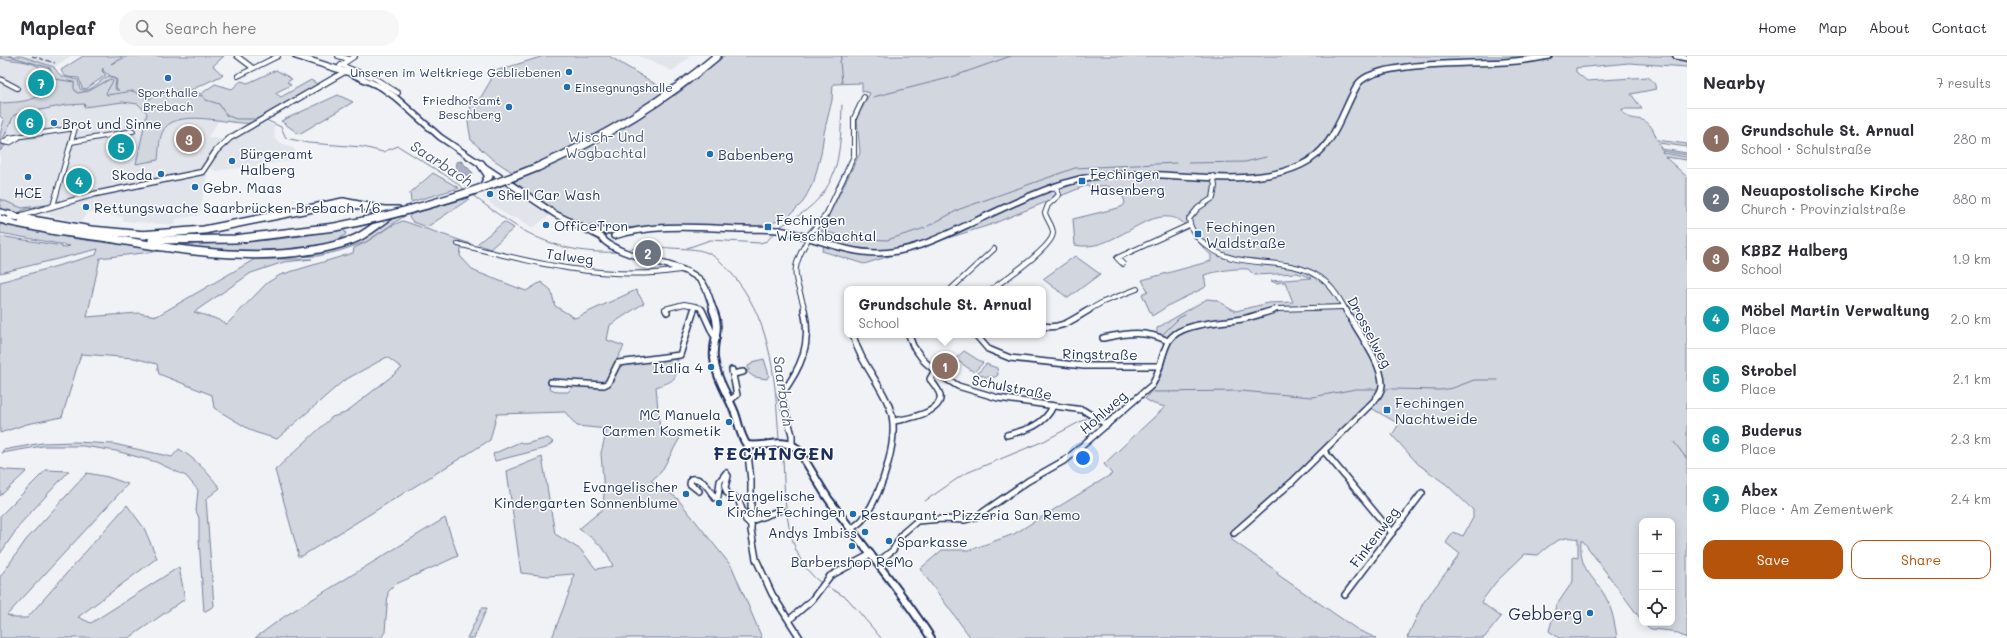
<!DOCTYPE html>
<html lang="en">
<head>
<meta charset="utf-8">
<style>
	:root { --surface:#fff; --page:#f7f7f7; --text:#2b2b33; --muted:#7c7c81; --line:#e1e1e2; --accent:#b45309 }
	body { margin:0; font-family:Mali,sans-serif; background:var(--page); color:var(--text) }
	.controls { position:absolute; right:12px; bottom:12px; display:grid; overflow:hidden; border-radius:8px; box-shadow:0 2px 10px #0003 }
	.controls button { width:36px; height:36px; display:grid; place-items:center; padding:0; border:0; border-bottom:1px solid var(--line); background:var(--surface); color:var(--text); font:20px sans-serif }
	.you { position:absolute; left:1083px; top:402px; width:14px; height:14px; margin:-10px; border:3px solid #fff; border-radius:50%; background:#1a73e8; box-shadow:0 0 0 6px #1a73e833 }
	.badge { display:grid; place-items:center; width:26px; height:26px; border-radius:50%; background:var(--accent); color:#fff; font-size:13px; font-weight:700 }
	.pin { position:absolute; translate:-50% -50%; border:2px solid #fff; box-shadow:0 1px 4px #0006 }
	.popup { position:absolute; left:844px; top:230px; width:202px; height:52px; box-sizing:border-box; display:grid; place-content:center; border-radius:8px; background:var(--surface); filter:drop-shadow(0 1px 3px #0005); font-size:13px; white-space:nowrap; color:var(--muted) }
	.popup b { font-size:15px; color:var(--text) }
	.popup::after { content:''; position:absolute; left:50%; top:100%; margin-left:-8px; border:8px solid transparent; border-top-color:var(--surface) }
	.list { margin:0; padding:0; list-style:none }
	h2 { display:flex; justify-content:space-between; align-items:center; height:52px; margin:0; padding:0 16px; font-size:17px }
	h2 small { font-size:13px; font-weight:400; color:var(--muted) }
	.list li { display:grid; grid-template-columns:26px 1fr auto; gap:12px; align-items:center; box-sizing:border-box; height:60px; padding:0 16px; border-top:1px solid var(--line) }
	.list b { display:block; font-size:15px; white-space:nowrap }
	.list p { margin:0; font-size:13px; white-space:nowrap; color:var(--muted) }
	.list em { font-size:13px; font-style:normal; color:var(--muted) }
	.actions { display:flex; gap:8px; padding:12px 16px }
	.actions a { flex:1; padding:9px 0; border:1px solid var(--accent); border-radius:12px; text-align:center; font-size:14px; color:var(--accent) }
	.actions .main { background:var(--accent); color:#fff }
	.icon { flex:none; width:22px; height:22px; fill:none; stroke:currentColor; stroke-width:2; stroke-linecap:round; stroke-linejoin:round }
	.map { position:relative; flex:none; width:1687px; height:582px; overflow:hidden }
	header { display:flex; align-items:center; gap:24px; box-sizing:border-box; height:56px; padding:0 20px; background:var(--surface); border-bottom:1px solid var(--line) }
	header strong { font-size:19px }
	nav { display:flex; gap:22px; margin-inline-start:auto; font-size:14px }
	.search { width:280px; height:36px; background:var(--page); display:flex; align-items:center; gap:10px; box-sizing:border-box; padding:0 14px; border-radius:22px; color:var(--muted); font-size:15px }
	main { display:flex }
	aside { flex:1; background:var(--surface) }
	.map>svg:first-child { display:block }
	.built { fill:#e1e4ea }
	.green { fill:#d2d6df; stroke:#76829e }
	.water { fill:#a8b0c2; stroke:#707c9a }
	.lines { fill:none; stroke-linecap:round; stroke-linejoin:round }
	.stream { stroke:#707c9a; stroke-width:1 }
	.minor-far1-casing { stroke:#1b2f5e; stroke-width:6 }
	.minor-casing { stroke:#1b2f5e; stroke-width:8 }
	.tertiary-casing { stroke:#1b2f5e; stroke-width:7 }
	.secondary-far1-casing { stroke:#1b2f5e; stroke-width:8 }
	.secondary-casing { stroke:#1b2f5e; stroke-width:10 }
	.motorway-casing { stroke:#1b2f5e; stroke-width:10 }
	.minor-far1 { stroke:#fff; stroke-width:4 }
	.minor { stroke:#fff; stroke-width:5 }
	.tertiary { stroke:#fff; stroke-width:4.5 }
	.secondary-far1 { stroke:#fff; stroke-width:5 }
	.secondary { stroke:#fff; stroke-width:6 }
	.motorway { stroke:#fff; stroke-width:7 }
	.rail { stroke:#1b2f5e; stroke-width:1; stroke-dasharray:5 2.5; stroke-linecap:butt }
	.motorway-bridge-casing { stroke:#1b2f5e; stroke-width:10; stroke-linecap:butt }
	.motorway-bridge { stroke:#fff; stroke-width:7 }
	.poi-dot { fill:#1f6fb2; stroke:#fff; stroke-width:1.5 }
	.labels { text-anchor:middle; dominant-baseline:central; stroke-width:3; stroke-linejoin:round; paint-order:stroke }
	.far-poi-label { font-size:12px; fill:#1b2f5e; stroke:#fff; text-anchor:end }
	.poi-label { font-size:14px; fill:#1b2f5e; stroke:#fff; text-anchor:start }
	.park-label { font-size:14px; fill:#49597e; stroke:#fff }
	.street-label { font-size:14px; fill:#1b2f5e; stroke:#fff }
	.water-label { font-size:15px; font-style:italic; fill:#4c5c81; stroke:#fff }
	.near-poi-label { font-size:17px; fill:#1b2f5e; stroke:#fff; text-anchor:end }
	.district-label { font-size:18px; font-weight:bold; letter-spacing:1px; fill:#1b2f5e; stroke:#fff }
</style>
</head>
<body>
<header>
<strong>Mapleaf</strong>
<div class="search"><svg class="icon" aria-label="search" viewBox="0 0 24 24"><circle cx="10" cy="10" r="6"/><path d="M15 15l6 6"/></svg>Search here</div>
<nav><a>Home</a><a>Map</a><a>About</a><a>Contact</a></nav>
</header>
<main>
<div class="map">
<svg width="1687" height="582" viewBox="0 0 1687 582">
	<rect width="100%" height="100%" fill="#f1f2f5"/>
	<filter id="ink" filterUnits="userSpaceOnUse"><feTurbulence type="fractalNoise" baseFrequency=".025" numOctaves="2"/><feDisplacementMap in="SourceGraphic" scale="8" xChannelSelector="R" yChannelSelector="G"/><feConvolveMatrix kernelMatrix="1 2 1 2 8 2 1 2 1" color-interpolation-filters="sRGB"/></filter>
	<g filter="url(#ink)">
		<g class="built">
			<polygon points="21,0 71,0 54,11"/>
			<polygon points="639,0 691,0 672,15"/>
			<polygon points="0,2 31,7 45,15 52,28 41,40 30,45 0,47"/>
			<polygon points="123,46 138,48 147,57 137,108 158,104 162,76 174,64 195,62 220,63 207,82 225,83 210,98 200,117 207,118 199,159 176,163 174,169 123,165 123,161 89,156 80,166 50,160 46,150 18,157 0,152 0,89 13,59 66,49 85,48 85,51"/>
			<polygon points="263,65 274,70 275,82 277,85 295,93 297,104 216,115 210,112 216,98 223,90 237,80"/>
			<polygon points="502,128 534,150 550,159 532,172 517,162 510,161 482,141"/>
		</g>
		<g class="green">
			<path d="M0,0H21L54,11C62,24 64,20 78,24L80,33C92,38 99,23 109,20L116,24L115,32L116,34H119L116,32L117,24L103,15V12L102,15L106,19L86,33L82,32L79,22C71,21 64,23 61,14L83,0H123L111,8L128,0H224L213,10L223,19L191,34L201,38L215,28L232,33L241,25L248,27L276,14L292,23L287,26L291,29L275,37L281,41L311,24L319,29C306,36 263,65 252,67C232,70 173,49 162,77C159,84 159,96 158,104L136,108L147,57L138,48L123,46L84,51L85,48L66,49L14,59L3,83H0V89H6L0,95V78L4,64L0,60V47C21,46 39,46 52,28C39,2 25,7 0,2Z"/>
			<path d="M544,0H609L675,40L723,0H1541L1521,3H1488L1491,5H1532L1556,0H1668L1687,3V11L1629,7L1576,12V16L1587,25L1648,21L1654,26L1656,33L1631,38L1642,53H1622L1623,57C1635,69 1648,54 1657,84L1687,88V91L1659,87L1661,93L1687,97V99L1662,95L1663,97L1687,101V104L1665,101L1687,121V582L1671,575L1651,573L1643,567H1672V465H1642V565L1583,485H1581C1579,515 1592,517 1605,540C1612,552 1615,568 1617,582H1559L1549,575L1556,550L1573,525V501L1578,502V483C1561,478 1550,489 1538,499L1525,498L1496,526L1481,546L1501,561L1484,582H1407L1423,547L1460,498L1446,487L1453,476L1463,480L1473,462V454L1447,429L1418,408L1392,379L1399,368L1364,348V352L1300,415L1231,476L1232,484L1278,516L1277,518L1358,574L1376,582H971L920,513L942,494H970L1014,478L1112,418L1104,408L1165,351L1154,348L1145,343C1151,335 1158,328 1161,319C1165,307 1166,296 1172,285L1157,277V272L1207,243L1216,244L1236,255L1269,247L1293,246L1285,226L1276,227L1271,225L1312,222L1297,217L1254,219L1248,213C1233,212 1218,215 1204,219L1206,230L1204,232L1171,248L1152,260L1142,238L1148,235L1142,224L1211,205V199C1206,195 1202,190 1198,186C1191,178 1187,167 1177,163C1146,150 1113,198 1075,189L1073,163L1118,152L1123,150L1125,147L1124,143L1115,133L1106,130H1085L990,169L864,208L822,195L824,190L819,179L860,97L857,62L870,37L862,35V27L833,28L832,44L824,77L821,98L814,125L803,146L788,161L776,165L768,171L688,169L594,173C563,165 538,144 513,126L521,122L491,102L471,84L468,66L471,48L481,41L491,24L489,17Z"/>
			<polygon points="338,39 353,46 299,78 281,65"/>
			<polygon points="433,117 459,132 411,146 410,137"/>
			<polygon points="468,142 469,143 427,171 413,166 409,161 411,158"/>
			<polygon points="0,143 22,152 46,149 33,153 28,152 18,157 0,152"/>
			<polygon points="406,159 366,186 339,195 318,200 230,202 149,193 150,191 232,199 340,190 386,164"/>
			<path d="M403,165L471,188H465L461,193L460,200L474,215L526,235L541,226L551,234L555,250L575,262L636,234L644,247L610,269L607,284L624,290L605,326L552,324L549,332L558,336H568L576,327L607,331L618,309L678,303C676,325 676,324 656,331L660,376L682,378L661,416L651,425L677,442L732,511L762,582H552L572,529L574,518L548,520L521,517L507,415L542,401L555,478L581,494L596,513L613,510C606,491 595,484 579,473L603,453L604,436L601,397L607,373L577,370L565,356L497,358L490,384L302,500H297L298,496L275,414L332,361L345,357L402,312L387,301L343,325L277,383L254,376L214,352L212,339L159,318L157,308L134,302L81,298L62,361L27,368L0,377V226L96,199L98,193L0,217V180L62,190V192L70,190L0,177V168L77,183L126,189L160,195L100,202L87,261L138,257L157,260L255,203H312L284,206L251,217L194,256L214,262L227,268L267,227L280,219L353,197L354,192C372,185 386,170 403,165Z"/>
			<polygon points="504,166 514,172 490,193 477,188"/>
			<path d="M344,173L346,178C323,202 218,193 185,191L186,188C242,188 290,183 344,173Z"/>
			<polygon points="1075,200 1100,218 1068,242 1043,223"/>
			<polygon points="964,295 983,307 974,316 955,303"/>
			<polygon points="764,303 769,319 767,323 754,321 746,315 749,314 748,310 752,308 752,306"/>
			<polygon points="986,308 997,312 998,319 995,321 986,321 977,318"/>
			<polygon points="548,382 553,386 546,392 495,405 493,398 520,386 525,388"/>
			<path d="M75,386L114,388L172,401L179,393C196,403 208,417 220,432L206,443L214,550L204,556L199,484V462L196,455L198,434L186,420L156,406L116,395L83,390H43L2,397L3,394L42,387Z"/>
			<polygon points="0,412 6,414 27,415 0,440"/>
			<polygon points="46,414 69,415 21,467 0,498 0,460"/>
			<polygon points="87,417 108,421 128,428 7,559 15,562 27,562 127,449 144,472 157,502 78,561 91,567 179,511 185,543 129,582 0,582 0,521 26,484"/>
			<polygon points="445,462 458,500 396,528 388,536 385,576 381,582 255,582 285,560"/>
			<polygon points="482,552 487,552 474,582 467,582"/>
		</g>
		<polygon class="water" points="461,105 473,117 472,119 467,120 455,114 456,106"/>
		<g class="lines">
			<g class="stream">
				<polyline points="9,0 50,12 55,23 74,26 74,33 77,37 89,35 110,23 113,25 106,37 107,39 133,35 147,43 180,34 188,38 203,40 206,44 219,48 226,59 236,63 258,63"/>
				<polyline points="842,0 840,6 842,27"/>
				<polyline points="873,41 949,22 1011,0"/>
				<polyline points="266,64 281,71 286,82 308,87 363,91 383,96 398,90 453,124 465,134"/>
				<polyline points="1188,107 1245,106 1266,101"/>
				<path d="M471,138C520,176 555,199 619,196"/>
				<polyline points="928,170 960,153 1075,112 1176,107"/>
				<path d="M779,171C838,141 840,110 842,49"/>
				<polyline points="822,175 850,182 887,184 925,172"/>
				<polyline points="687,192 710,184 760,187 767,185 775,176"/>
				<path d="M626,194C641,190 656,191 671,192C683,193 697,192 708,197C719,202 729,214 737,224C773,272 775,325 779,383"/>
				<polyline points="1162,279 1179,262 1185,259"/>
				<polyline points="1386,333 1390,333"/>
				<polyline points="1392,333 1440,334 1453,332 1474,324 1498,324"/>
				<polyline points="1153,336 1240,335 1312,341 1356,333 1378,333"/>
				<polyline points="1674,386 1687,403"/>
				<path d="M779,391L780,398L783,402C785,444 784,500 821,527"/>
				<polyline points="925,445 964,418 1044,385 1087,362"/>
				<polyline points="826,530 847,542 881,582"/>
			</g>
			<defs>
				<g id="minor-far1">
					<polyline points="237,0 253,12"/>
					<polyline points="338,0 349,3"/>
					<polyline points="341,9 376,23 398,37"/>
					<polyline points="340,10 355,0"/>
					<polyline points="238,20 278,0"/>
					<polyline points="0,23 17,32"/>
					<polyline points="4,86 9,82 75,72 53,150"/>
					<polyline points="4,86 9,87 18,82"/>
					<polyline points="71,86 133,75"/>
					<path d="M1213,120L1215,130L1213,142L1198,152L1189,163C1190,172 1194,178 1200,184C1235,218 1280,197 1318,220C1331,228 1339,241 1346,255"/>
					<polyline points="806,182 826,159 854,100 854,62 864,41"/>
					<path d="M458,188C529,206 606,226 680,214"/>
					<polyline points="1123,208 1117,202 1189,169"/>
					<polyline points="951,233 994,193"/>
					<path d="M992,233C1004,224 1053,191 1053,177C1053,170 1047,164 1045,157L1048,149L1059,139L1056,131"/>
					<polyline points="666,255 665,253 684,248 695,250"/>
					<polyline points="694,255 695,250 701,252 702,255"/>
					<path d="M805,255C796,219 788,218 808,183"/>
					<polyline points="1087,255 1103,246 1137,233"/>
					<polyline points="1270,255 1277,253 1344,251"/>
				</g>
				<g id="minor">
					<polyline points="666,254 667,256"/>
					<polyline points="702,254 713,278 717,282"/>
					<path d="M1043,270C1061,274 1073,263 1089,254"/>
					<polyline points="909,279 913,290 924,305 940,319 958,330 998,342 1083,354 1107,369"/>
					<polyline points="976,279 988,293 1010,302 1084,310 1160,310"/>
					<path d="M1103,282C1127,277 1146,274 1168,285"/>
					<polyline points="733,318 743,316"/>
					<polyline points="551,326 604,329 608,327 618,307 680,299 694,254"/>
					<polyline points="730,344 737,339 732,314"/>
					<path d="M894,365C906,363 943,357 940,339C939,334 933,327 930,323L934,316"/>
					<path d="M1007,379C1026,374 1044,370 1053,350"/>
					<polyline points="747,389 751,425 751,474 756,503 772,538 800,582"/>
					<path d="M792,389V379L781,339C801,312 812,288 804,254"/>
					<polyline points="1324,395 1392,477"/>
					<path d="M699,435L690,428L691,423C703,421 709,433 715,442L718,441L720,425L726,417L728,420L725,431L727,437L738,443L746,464L751,469"/>
					<polyline points="751,465 781,454"/>
					<path d="M851,473C855,470 860,467 863,463C881,439 902,379 889,350C879,325 860,306 853,279"/>
					<path d="M1234,477L1292,426L1374,345C1378,340 1382,335 1382,329C1383,308 1356,273 1346,254"/>
					<path d="M878,506L893,494L903,477L917,465L942,463L965,464L976,461L1028,425L1067,403L1152,329C1160,316 1161,300 1168,286C1178,266 1222,267 1242,263C1252,261 1263,257 1274,254"/>
					<polyline points="1345,539 1422,437"/>
					<polyline points="789,564 811,545 830,520 871,498"/>
				</g>
				<polyline id="tertiary" points="16,161 95,138 202,116 216,95 230,82 346,15"/>
				<g id="secondary-far1">
					<polyline points="296,0 350,17 381,31 395,41 440,81 555,158 603,182"/>
					<polyline points="1676,0 1687,2"/>
					<polyline points="589,173 597,175 626,174"/>
					<path d="M614,180C656,167 700,172 743,173C757,174 770,172 784,175C816,182 845,197 878,197C909,197 939,182 967,169C1004,152 1040,133 1080,123C1148,107 1239,138 1301,109C1335,93 1341,57 1358,28C1374,5 1475,8 1504,6C1519,5 1534,3 1549,0"/>
					<path d="M601,181C618,204 685,205 702,226C708,233 710,246 714,255"/>
				</g>
				<path id="secondary" d="M713,254C722,274 712,283 714,302C716,322 728,339 735,357C739,368 740,380 747,389C763,392 781,382 795,391C802,396 822,435 830,445C863,491 901,534 931,582"/>
				<g id="motorway">
					<polyline points="481,108 489,120 484,129"/>
					<path d="M538,111C603,82 662,47 717,0"/>
					<polyline points="0,157 13,160"/>
					<polyline points="20,162 91,174 145,179"/>
					<polyline points="7,165 56,175 109,182"/>
					<polyline points="141,179 204,174 343,146 384,154 398,154"/>
					<path d="M104,181C178,195 279,211 352,184C367,179 379,166 393,158"/>
					<polyline points="152,184 235,183 335,171"/>
				</g>
			</defs>
			<use href="#minor-far1" class="minor-far1-casing"/>
			<use href="#minor" class="minor-casing"/>
			<use href="#tertiary" class="tertiary-casing"/>
			<use href="#secondary-far1" class="secondary-far1-casing"/>
			<use href="#secondary" class="secondary-casing"/>
			<use href="#motorway" class="motorway-casing"/>
			<use href="#minor-far1" class="minor-far1"/>
			<use href="#minor" class="minor"/>
			<use href="#tertiary" class="tertiary"/>
			<use href="#secondary-far1" class="secondary-far1"/>
			<use href="#secondary" class="secondary"/>
			<use href="#motorway" class="motorway"/>
			<polyline class="rail" points="32,0 55,7"/>
			<defs>
				<g id="motorway-bridge">
					<polyline points="13,160 20,162"/>
					<polyline points="0,163 7,165"/>
					<path d="M335,171C405,157 472,138 538,111"/>
				</g>
			</defs>
			<use href="#motorway-bridge" class="motorway-bridge-casing"/>
			<use href="#motorway-bridge" class="motorway-bridge"/>
		</g>
	</g>
	<g class="poi-dot">
		<circle cx="569" cy="16" r="4"/>
		<circle cx="168" cy="22" r="4"/>
		<circle cx="567" cy="31" r="4"/>
		<circle cx="509" cy="51" r="4"/>
		<circle cx="54" cy="67" r="4"/>
		<circle cx="710" cy="98" r="4"/>
		<circle cx="232" cy="105" r="4"/>
		<circle cx="161" cy="118" r="4"/>
		<circle cx="28" cy="121" r="4"/>
		<rect x="1078" y="121" width="8" height="8" rx="2"/>
		<circle cx="195" cy="131" r="4"/>
		<circle cx="490" cy="138" r="4"/>
		<circle cx="86" cy="151" r="4"/>
		<circle cx="546" cy="169" r="4"/>
		<rect x="764" y="167" width="8" height="8" rx="2"/>
		<rect x="1194" y="174" width="8" height="8" rx="2"/>
		<circle cx="711" cy="311" r="4"/>
		<rect x="1383" y="350" width="8" height="8" rx="2"/>
		<circle cx="729" cy="366" r="4"/>
		<circle cx="686" cy="438" r="4"/>
		<circle cx="719" cy="447" r="4"/>
		<circle cx="853" cy="458" r="4"/>
		<circle cx="865" cy="476" r="4"/>
		<circle cx="889" cy="485" r="4"/>
		<circle cx="852" cy="490" r="4"/>
		<circle cx="1590" cy="557" r="4"/>
	</g>
	<g class="labels">
		<g class="far-poi-label">
			<text x="561" y="16">Unseren im Weltkriege Gebliebenen</text>
			<text x="575" y="31" text-anchor="start">Einsegnungshalle</text>
			<text x="168" y="36" text-anchor="middle">Sporthalle<tspan x="168" dy="14">Brebach</tspan></text>
			<text x="501" y="44">Friedhofsamt<tspan x="501" dy="14">Beschberg</tspan></text>
		</g>
		<g class="poi-label">
			<text x="62" y="67">Brot und Sinne</text>
			<text x="240" y="97">Bürgeramt<tspan x="240" dy="16">Halberg</tspan></text>
			<text x="718" y="98">Babenberg</text>
			<text x="1090" y="117">Fechingen<tspan x="1090" dy="16">Hasenberg</tspan></text>
			<text x="153" y="118" text-anchor="end">Skoda</text>
			<text x="203" y="131">Gebr. Maas</text>
			<text x="28" y="136" text-anchor="middle">HCE</text>
			<text x="498" y="138">Shell Car Wash</text>
			<text x="94" y="151">Rettungswache Saarbrücken Brebach 1/6</text>
			<text x="776" y="163">Fechingen<tspan x="776" dy="16">Wieschbachtal</tspan></text>
			<text x="554" y="169">OfficeTron</text>
			<text x="1206" y="170">Fechingen<tspan x="1206" dy="16">Waldstraße</tspan></text>
			<text x="703" y="311" text-anchor="end">Italia 4</text>
			<text x="1395" y="346">Fechingen<tspan x="1395" dy="16">Nachtweide</tspan></text>
			<text x="721" y="358" text-anchor="end">MC Manuela<tspan x="721" dy="16">Carmen Kosmetik</tspan></text>
			<text x="678" y="430" text-anchor="end">Evangelischer<tspan x="678" dy="16">Kindergarten Sonnenblume</tspan></text>
			<text x="727" y="439">Evangelische<tspan x="727" dy="16">Kirche Fechingen</tspan></text>
			<text x="861" y="458">Restaurant - Pizzeria San Remo</text>
			<text x="857" y="476" text-anchor="end">Andys Imbiss</text>
			<text x="897" y="485">Sparkasse</text>
			<text x="852" y="505" text-anchor="middle">Barbershop ReMo</text>
		</g>
		<g class="park-label">
			<text x="606" y="80">Wisch- Und<tspan x="606" dy="16">Wogbachtal</tspan></text>
		</g>
		<g class="street-label">
			<text transform="translate(570 200) rotate(8)">Talweg</text>
			<text transform="translate(1370 276) rotate(62)">Drosselweg</text>
			<text transform="translate(1100 298) rotate(1)">Ringstraße</text>
			<text transform="translate(1012 331) rotate(11)">Schulstraße</text>
			<text transform="translate(1103 356) rotate(-41)">Hohlweg</text>
			<text transform="translate(1374 481) rotate(-53)">Finkenweg</text>
		</g>
		<g class="water-label">
			<text transform="translate(442 107) rotate(33)">Saarbach</text>
			<text transform="translate(784 335) rotate(82)">Saarbach</text>
		</g>
		<g class="near-poi-label">
			<text x="1582" y="557">Gebberg</text>
		</g>
		<g class="district-label">
			<text x="774" y="397">FECHINGEN</text>
		</g>
	</g>
</svg>
<div class="controls">
<button>+</button>
<button>−</button>
<button><svg class="icon" aria-label="locate" viewBox="0 0 24 24"><circle cx="12" cy="12" r="6"/><path d="M12 2v4M12 18v4M2 12h4M18 12h4"/></svg></button>
</div>
<div class="you"></div>
<div class="pin badge" style="left:945px;top:310px;background:#8d6e63">1</div>
<div class="popup"><b>Grundschule St. Arnual</b>School</div>
<div class="pin badge" style="left:648px;top:197px;background:#6b7280">2</div>
<div class="pin badge" style="left:189px;top:83px;background:#8d6e63">3</div>
<div class="pin badge" style="left:79px;top:125px;background:#0f9aa8">4</div>
<div class="pin badge" style="left:121px;top:91px;background:#0f9aa8">5</div>
<div class="pin badge" style="left:30px;top:66px;background:#0f9aa8">6</div>
<div class="pin badge" style="left:41px;top:27px;background:#0f9aa8">7</div>
</div>
<aside>
<h2>Nearby<small>7 results</small></h2>
<ul class="list">
<li><span class="badge" style="background:#8d6e63">1</span><div><b>Grundschule St. Arnual</b><p>School · Schulstraße</p></div><em>280 m</em></li>
<li><span class="badge" style="background:#6b7280">2</span><div><b>Neuapostolische Kirche</b><p>Church · Provinzialstraße</p></div><em>880 m</em></li>
<li><span class="badge" style="background:#8d6e63">3</span><div><b>KBBZ Halberg</b><p>School</p></div><em>1.9 km</em></li>
<li><span class="badge" style="background:#0f9aa8">4</span><div><b>Möbel Martin Verwaltung</b><p>Place</p></div><em>2.0 km</em></li>
<li><span class="badge" style="background:#0f9aa8">5</span><div><b>Strobel</b><p>Place</p></div><em>2.1 km</em></li>
<li><span class="badge" style="background:#0f9aa8">6</span><div><b>Buderus</b><p>Place</p></div><em>2.3 km</em></li>
<li><span class="badge" style="background:#0f9aa8">7</span><div><b>Abex</b><p>Place · Am Zementwerk</p></div><em>2.4 km</em></li>
</ul>
<div class="actions"><a class="main">Save</a><a>Share</a></div>
</aside>
</main>
</body>
</html>
